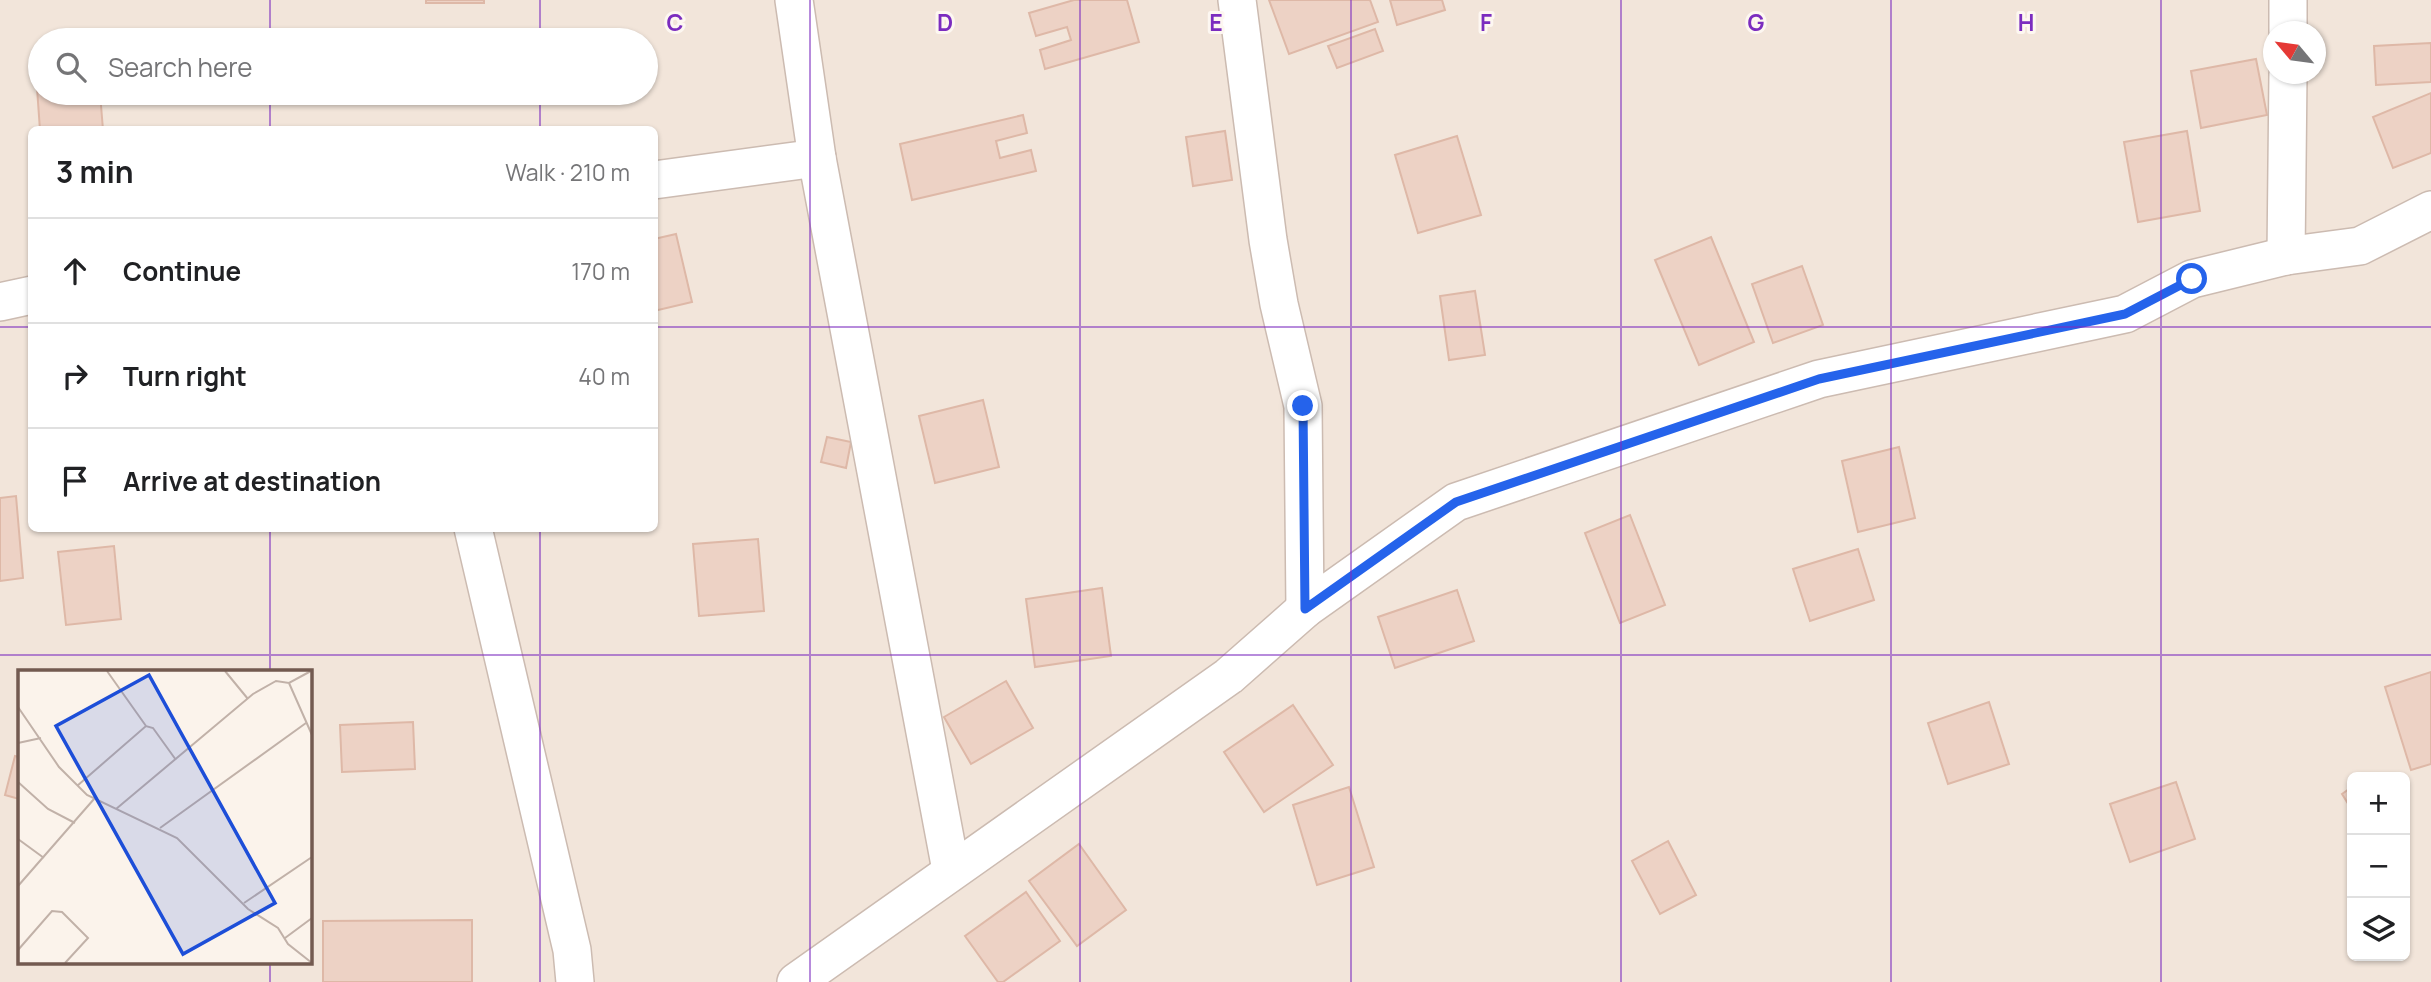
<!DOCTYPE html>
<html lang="en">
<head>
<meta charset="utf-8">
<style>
	:root { --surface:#fff; --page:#f6f6f6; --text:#202124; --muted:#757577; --line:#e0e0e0 }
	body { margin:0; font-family:Manrope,sans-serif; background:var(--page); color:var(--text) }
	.controls { position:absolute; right:21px; bottom:21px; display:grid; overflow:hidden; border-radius:10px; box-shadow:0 2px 5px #0004 }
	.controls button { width:63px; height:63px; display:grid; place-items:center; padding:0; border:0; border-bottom:2px solid var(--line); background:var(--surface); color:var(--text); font:35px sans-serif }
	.compass { position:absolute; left:2263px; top:21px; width:63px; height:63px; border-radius:50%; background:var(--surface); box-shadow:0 2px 5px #0004; rotate:299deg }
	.stop { position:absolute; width:21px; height:21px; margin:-16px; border:5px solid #2563eb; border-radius:50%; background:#fff }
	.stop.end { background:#2563eb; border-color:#fff; box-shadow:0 2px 7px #0008 }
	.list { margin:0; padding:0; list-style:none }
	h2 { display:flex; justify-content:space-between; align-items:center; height:91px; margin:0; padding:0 28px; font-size:30px }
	h2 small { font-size:23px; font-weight:400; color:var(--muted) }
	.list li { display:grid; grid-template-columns:46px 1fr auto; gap:21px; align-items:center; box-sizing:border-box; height:105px; padding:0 28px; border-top:2px solid var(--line) }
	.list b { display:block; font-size:26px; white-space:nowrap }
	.list em { font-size:23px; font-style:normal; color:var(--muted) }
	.icon { flex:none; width:38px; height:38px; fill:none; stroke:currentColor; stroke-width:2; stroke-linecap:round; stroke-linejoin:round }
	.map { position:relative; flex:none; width:2431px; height:982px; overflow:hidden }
	.search { position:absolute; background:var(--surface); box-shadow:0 2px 5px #0004; left:28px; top:28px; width:630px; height:77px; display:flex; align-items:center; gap:18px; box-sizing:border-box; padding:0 24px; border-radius:38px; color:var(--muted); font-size:26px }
	.panel { position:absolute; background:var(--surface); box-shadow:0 2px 5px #0004; left:28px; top:126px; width:630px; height:406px; border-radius:10px }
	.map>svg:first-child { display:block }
	.residential { fill:#f2e5da; fill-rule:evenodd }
	.building { fill:#edd2c5; stroke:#deb8a7; stroke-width:2 }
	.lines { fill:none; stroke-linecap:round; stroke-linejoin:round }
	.minor-casing { stroke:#ccbbb1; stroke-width:40 }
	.minor { stroke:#fff; stroke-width:37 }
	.route { stroke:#2563eb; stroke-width:9 }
	.grid { fill:none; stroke:#7b2cbf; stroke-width:2; stroke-opacity:0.55 }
	.inset-road { fill:none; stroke:#c1b1a8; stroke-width:2 }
	.view { fill:#1d4ed8; fill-opacity:0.15; stroke:#1d4ed8; stroke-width:3.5 }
	.inset-edge { fill:none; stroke:#735a50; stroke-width:3.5 }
	.grid-label { font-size:23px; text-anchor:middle; font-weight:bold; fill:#7b2cbf; stroke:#fdf7f1; stroke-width:6; stroke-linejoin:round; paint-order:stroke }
</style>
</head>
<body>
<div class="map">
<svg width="2431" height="982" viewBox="0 0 2431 982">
	<rect width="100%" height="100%" fill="#fbf3eb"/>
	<path class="residential" d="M0,0H2431V982H0ZM2274,32H2316V74H2274ZM40,40H646V93H40ZM32,130H654V528H32ZM19,672H310V963H19ZM2352,777H2405V956H2352Z"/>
	<g class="building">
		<rect x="426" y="0" width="58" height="3"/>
		<polygon points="1074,0 1127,0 1139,42 1045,69 1040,50 1071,40 1067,27 1036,36 1029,13"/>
		<polygon points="1269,0 1370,0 1378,22 1289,54"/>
		<polygon points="1390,0 1442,0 1445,10 1397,25"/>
		<polygon points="1375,29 1383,51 1337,68 1328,46"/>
		<polygon points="2431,43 2431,82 2376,85 2374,46"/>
		<polygon points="2256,59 2267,115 2201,128 2191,71"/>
		<polygon points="36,74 40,74 40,93 100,93 103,130 40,130"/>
		<polygon points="2431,93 2431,153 2393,168 2373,117"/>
		<polygon points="1023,115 1027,133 996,141 1000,158 1031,150 1036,171 912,200 900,144"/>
		<polygon points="1225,131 1232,180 1193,186 1186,137"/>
		<polygon points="2187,131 2200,211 2138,222 2124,142"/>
		<polygon points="1457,136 1481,215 1418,233 1395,155"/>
		<polygon points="676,234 692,302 654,311 654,239"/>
		<polygon points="1711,237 1754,342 1699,365 1655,260"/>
		<polygon points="1802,266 1823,325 1773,343 1752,284"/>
		<polygon points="1475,291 1485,355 1449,360 1440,296"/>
		<polygon points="983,400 999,467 935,483 919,416"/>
		<polygon points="827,437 851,442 846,468 821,462"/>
		<polygon points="1899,447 1915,518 1858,532 1842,461"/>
		<polygon points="16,496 23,578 0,581 0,498"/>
		<polygon points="1630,515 1665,605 1620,623 1585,533"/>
		<polygon points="758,539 764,611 699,616 693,544"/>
		<polygon points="114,546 121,619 66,625 58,552"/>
		<polygon points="1858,549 1874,600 1810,621 1793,569"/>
		<polygon points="1102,588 1111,656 1035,667 1026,599"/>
		<polygon points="1457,590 1474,641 1395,668 1378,617"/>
		<polygon points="2431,672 2431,764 2411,770 2385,687"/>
		<polygon points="1006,681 1033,728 971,764 944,717"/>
		<polygon points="1989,702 2009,764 1948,784 1928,723"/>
		<polygon points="1293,705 1333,765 1264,812 1224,752"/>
		<polygon points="413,722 415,769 342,772 340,725"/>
		<polygon points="15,756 19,757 19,799 5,795"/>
		<polygon points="2176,782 2195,839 2130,862 2110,804"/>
		<polygon points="1349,787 1374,867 1317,885 1293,805"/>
		<polygon points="2352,787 2352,810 2342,794"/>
		<polygon points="1668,841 1696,895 1660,914 1632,861"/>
		<polygon points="1079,844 1126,910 1077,946 1029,881"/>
		<polygon points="1026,892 1060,941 1003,982 998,982 965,936"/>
		<polygon points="472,920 472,982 323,982 323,921"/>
	</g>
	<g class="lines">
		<defs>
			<g id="minor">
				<polyline points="794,0 817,158 951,870"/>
				<polyline points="1237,0 1268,240 1279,304 1303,406 1305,609"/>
				<polyline points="2288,0 2288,32"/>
				<polyline points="654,180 817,158"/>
				<polyline points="2286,256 2288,74"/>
				<polyline points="0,302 32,295"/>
				<polyline points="473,528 572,950 575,982"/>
				<polyline points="796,982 1229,676 1305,609 1456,502 1819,379 2125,314 2192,279 2286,256 2360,246 2431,210"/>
			</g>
		</defs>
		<use href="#minor" class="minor-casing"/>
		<use href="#minor" class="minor"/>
	</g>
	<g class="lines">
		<polyline class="route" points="1303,406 1305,609 1456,502 1819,379 2125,314 2192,279"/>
	</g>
	<path class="grid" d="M270,0V40M540,0V40M810,0V982M1080,0V982M1351,0V982M1621,0V982M1891,0V982M2161,0V982M270,93V130M540,93V130M0,327H32M654,327H2431M270,528V672M540,528V982M0,655H2431M270,963V982"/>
	<g transform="translate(18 670)">
		<rect width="294" height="294" fill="#fbf3eb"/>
		<path class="inset-road" d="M89,1L128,56M207,1L230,29M271,13L294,65M0,37L41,97L69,125L159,168L230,239L260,258L270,274L294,293M0,73L23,68M0,112L30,139L57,153M59,116L128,56L135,58L158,90M98,139L235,24L258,11L271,13L293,1M142,158L288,53M0,169L26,188M0,216L76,129M226,233L294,187M267,268L294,248M0,280L34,241L44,242L70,268L47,293"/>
		<path class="view" d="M131,5L257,233L165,284L38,56Z"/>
		<rect width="294" height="294" class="inset-edge"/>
	</g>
	<g class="grid-label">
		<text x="675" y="31">C</text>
		<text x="945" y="31">D</text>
		<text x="1216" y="31">E</text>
		<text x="1486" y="31">F</text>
		<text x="1756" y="31">G</text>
		<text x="2026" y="31">H</text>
	</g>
</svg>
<div class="controls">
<button>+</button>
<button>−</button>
<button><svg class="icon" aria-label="layers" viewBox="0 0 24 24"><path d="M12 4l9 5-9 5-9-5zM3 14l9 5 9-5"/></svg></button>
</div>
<svg class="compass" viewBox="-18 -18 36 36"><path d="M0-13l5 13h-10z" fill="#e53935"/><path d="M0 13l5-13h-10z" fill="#757577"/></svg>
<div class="stop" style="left:2192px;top:279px"></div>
<div class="stop end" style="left:1303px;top:406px"></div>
<div class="search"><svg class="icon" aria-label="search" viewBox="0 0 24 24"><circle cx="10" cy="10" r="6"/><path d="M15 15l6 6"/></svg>Search here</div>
<section class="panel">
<h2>3 min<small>Walk · 210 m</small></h2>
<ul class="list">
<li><svg class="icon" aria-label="ahead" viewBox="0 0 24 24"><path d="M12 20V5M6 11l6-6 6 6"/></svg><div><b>Continue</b></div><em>170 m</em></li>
<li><svg class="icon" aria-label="right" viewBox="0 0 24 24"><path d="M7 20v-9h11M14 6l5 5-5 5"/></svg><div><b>Turn right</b></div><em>40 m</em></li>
<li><svg class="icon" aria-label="arrive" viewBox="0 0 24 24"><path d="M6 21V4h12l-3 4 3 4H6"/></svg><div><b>Arrive at destination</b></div></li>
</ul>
</section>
</div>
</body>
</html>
